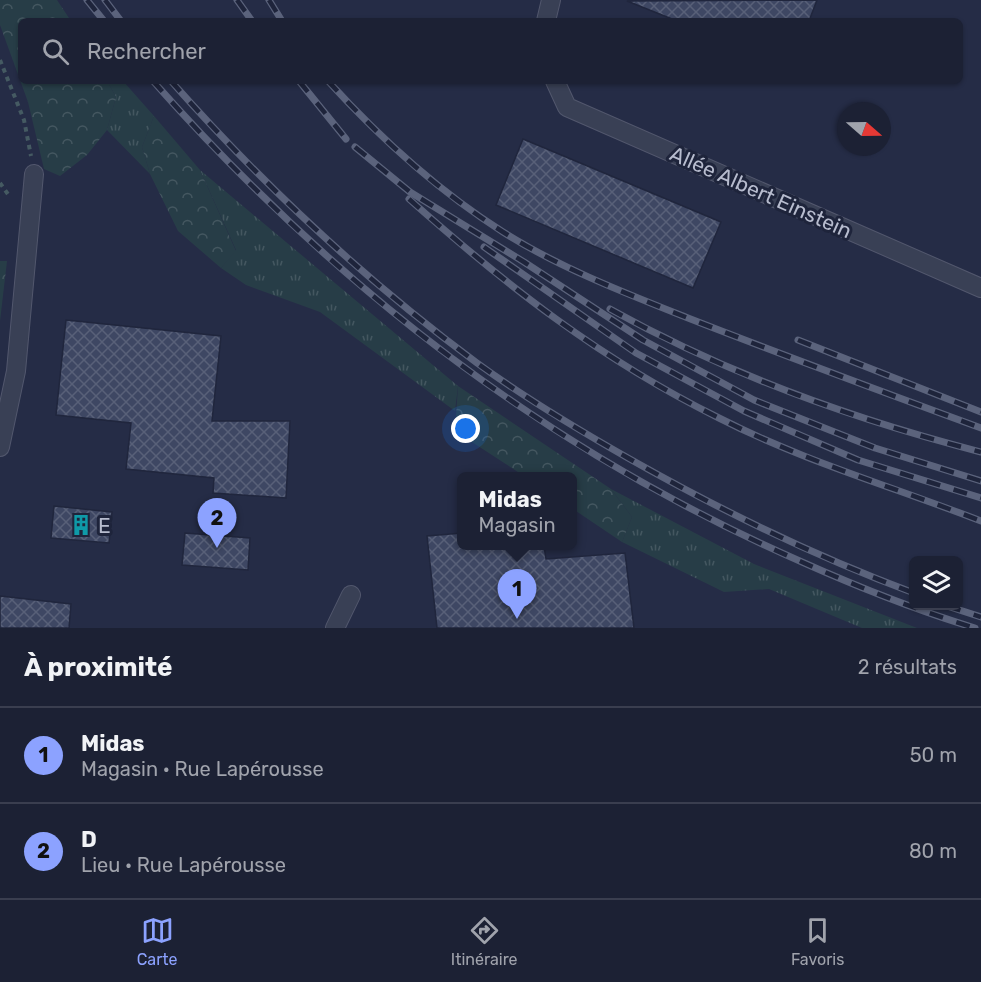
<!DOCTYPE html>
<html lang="fr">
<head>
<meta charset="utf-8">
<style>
	:root { --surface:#1c2134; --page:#292e40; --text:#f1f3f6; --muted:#a0a3ac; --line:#3a3e4f; --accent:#8ca2ff }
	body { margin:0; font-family:Rubik,sans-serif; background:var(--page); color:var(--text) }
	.controls { position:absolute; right:18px; bottom:18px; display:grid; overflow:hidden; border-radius:9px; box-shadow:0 2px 4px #0004 }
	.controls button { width:54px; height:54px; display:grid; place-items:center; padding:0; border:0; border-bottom:2px solid var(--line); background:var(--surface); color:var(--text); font:30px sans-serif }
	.compass { position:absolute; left:837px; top:102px; width:54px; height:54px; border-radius:50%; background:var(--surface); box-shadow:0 2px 4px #0004; rotate:110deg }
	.you { position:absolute; left:466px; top:429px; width:21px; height:21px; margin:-15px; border:4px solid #fff; border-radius:50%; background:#1a73e8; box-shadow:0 0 0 9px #1a73e833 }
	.badge { display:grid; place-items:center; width:39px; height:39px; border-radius:50%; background:var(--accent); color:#111; font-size:20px; font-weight:700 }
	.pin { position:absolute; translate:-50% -50px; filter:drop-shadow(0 2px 3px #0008) }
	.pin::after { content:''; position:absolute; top:32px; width:21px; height:18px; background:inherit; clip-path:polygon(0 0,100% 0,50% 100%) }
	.popup { position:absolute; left:457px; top:472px; width:120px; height:78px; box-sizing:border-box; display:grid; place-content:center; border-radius:9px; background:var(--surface); filter:drop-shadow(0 2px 4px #0005); font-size:20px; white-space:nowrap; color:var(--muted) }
	.popup b { font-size:22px; color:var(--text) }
	.popup::after { content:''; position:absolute; left:50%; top:100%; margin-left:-12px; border:12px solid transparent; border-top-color:var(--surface) }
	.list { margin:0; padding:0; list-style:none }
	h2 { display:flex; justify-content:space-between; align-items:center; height:78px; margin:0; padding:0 24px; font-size:26px }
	h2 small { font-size:20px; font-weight:400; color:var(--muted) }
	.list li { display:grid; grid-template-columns:39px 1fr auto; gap:18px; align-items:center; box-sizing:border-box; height:96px; padding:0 24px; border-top:2px solid var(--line) }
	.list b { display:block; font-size:22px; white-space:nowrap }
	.list p { margin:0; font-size:20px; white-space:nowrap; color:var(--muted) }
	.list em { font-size:20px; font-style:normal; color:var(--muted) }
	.icon { flex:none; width:33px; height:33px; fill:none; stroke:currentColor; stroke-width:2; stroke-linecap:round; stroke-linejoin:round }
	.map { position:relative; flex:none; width:981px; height:628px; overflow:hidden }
	.search { position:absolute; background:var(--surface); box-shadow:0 2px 4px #0004; left:18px; right:18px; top:18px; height:66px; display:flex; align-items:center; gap:15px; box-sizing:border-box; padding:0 21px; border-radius:9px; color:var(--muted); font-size:22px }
	.sheet { height:270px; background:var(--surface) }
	nav { display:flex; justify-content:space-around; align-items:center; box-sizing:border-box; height:84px; border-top:2px solid var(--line); background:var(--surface); font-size:16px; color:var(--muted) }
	nav a { display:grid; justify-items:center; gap:3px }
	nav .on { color:var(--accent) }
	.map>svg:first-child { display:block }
	.grass { fill:url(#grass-tufts) }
	.forest { fill:url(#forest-crowns) }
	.building { fill:url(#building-cross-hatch); stroke:#20263d; stroke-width:1.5 }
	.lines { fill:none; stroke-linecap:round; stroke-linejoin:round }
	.minor-casing { stroke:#52576d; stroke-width:20 }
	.path { stroke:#455a62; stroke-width:4; stroke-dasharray:4.5 4.5; stroke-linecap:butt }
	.minor { stroke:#394055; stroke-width:18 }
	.rail-casing { stroke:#5b637c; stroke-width:7 }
	.rail { stroke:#1e243b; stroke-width:4.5; stroke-dasharray:14; stroke-linecap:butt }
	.labels { text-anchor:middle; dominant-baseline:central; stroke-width:6; stroke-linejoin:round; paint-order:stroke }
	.street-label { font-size:21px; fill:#b7bcce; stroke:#1e243b }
	.poi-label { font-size:21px; fill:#b7bcce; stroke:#1e243b; text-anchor:start }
</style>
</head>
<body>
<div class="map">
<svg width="981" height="628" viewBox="0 0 981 628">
	<defs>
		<pattern id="grass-tufts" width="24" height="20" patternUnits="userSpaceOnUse" patternTransform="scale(1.5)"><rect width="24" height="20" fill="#273d47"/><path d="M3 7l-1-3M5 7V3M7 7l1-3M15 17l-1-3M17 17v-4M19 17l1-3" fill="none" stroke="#445760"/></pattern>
		<pattern id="forest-crowns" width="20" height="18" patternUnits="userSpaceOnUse" patternTransform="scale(1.5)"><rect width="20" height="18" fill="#273d47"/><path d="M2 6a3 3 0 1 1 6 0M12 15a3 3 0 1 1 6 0" fill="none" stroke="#445760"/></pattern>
		<pattern id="building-cross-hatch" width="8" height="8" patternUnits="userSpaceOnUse" patternTransform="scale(1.5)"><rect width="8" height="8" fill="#3e4763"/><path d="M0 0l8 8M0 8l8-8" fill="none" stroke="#586078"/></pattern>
	</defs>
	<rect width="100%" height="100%" fill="#252c46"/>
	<g class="grass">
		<polygon points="107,81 123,81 154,116 142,147 150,174 107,130 116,97"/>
		<polygon points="200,170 458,386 455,411 320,312 246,285 221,268 236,250"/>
		<polygon points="611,489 754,564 917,628 862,628 769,589 724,592 622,542 632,517"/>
	</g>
	<g class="forest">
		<polygon points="0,0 57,0 71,21 21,21 21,81 107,81 116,97 107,130 87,155 60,176 44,169 28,102 0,25"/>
		<polygon points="154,116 200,170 236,251 221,268 178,231 150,174 142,147"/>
		<polygon points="0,261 7,261 0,321"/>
		<polygon points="458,386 611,489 632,517 622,542 573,509 572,476 524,476 455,431"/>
	</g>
	<g class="building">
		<polygon points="817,0 809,21 677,21 627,1"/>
		<polygon points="523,139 721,222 693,288 496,205"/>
		<polygon points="66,320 221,336 212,421 290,421 286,498 213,493 214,478 126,469 131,423 56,415"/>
		<polygon points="54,506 112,512 109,543 51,538"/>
		<polygon points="185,533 250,538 248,570 182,565"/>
		<polygon points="462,533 462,546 544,546 546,559 625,553 634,628 437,628 427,536"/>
		<polygon points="0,596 71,604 69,628 0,628"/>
	</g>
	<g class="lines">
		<defs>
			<g id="minor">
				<polyline points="546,21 551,0"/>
				<polyline points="555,81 567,107 981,288"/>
				<polyline points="0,447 16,371 34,174"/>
				<polyline points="335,628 351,595"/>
			</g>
		</defs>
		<use href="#minor" class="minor-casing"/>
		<g class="path">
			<polyline points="0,60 24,120 31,156"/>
			<polyline points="0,183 10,197"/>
		</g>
		<use href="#minor" class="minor"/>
		<defs>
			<g id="rail">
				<polyline points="87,0 104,21"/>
				<polyline points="105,0 121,21"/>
				<polyline points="237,0 252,21"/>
				<polyline points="269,0 282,21"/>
				<path d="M153,81C336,288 548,451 802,562C858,587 916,610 975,628"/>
				<path d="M171,81C263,185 365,280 477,363C525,398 577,429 628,458C720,510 814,556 914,593"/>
				<polyline points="299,81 346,139"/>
				<path d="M328,81C380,138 437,190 503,232C560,268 625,293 688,318C785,356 883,392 981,428"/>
				<polyline points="355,147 410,192 524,262 643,340 754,400 875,448 981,481"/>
				<path d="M409,199C507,286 600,359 719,418C803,461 894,487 981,521"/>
				<polyline points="484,247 636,353 744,411 858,460 981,498"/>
				<path d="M610,309C727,374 852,419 981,452"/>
				<polyline points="798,340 981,412"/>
				<polyline points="947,606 981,617"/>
			</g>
		</defs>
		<use href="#rail" class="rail-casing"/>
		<use href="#rail" class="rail"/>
	</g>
	<defs>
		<symbol id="building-bare" viewBox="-9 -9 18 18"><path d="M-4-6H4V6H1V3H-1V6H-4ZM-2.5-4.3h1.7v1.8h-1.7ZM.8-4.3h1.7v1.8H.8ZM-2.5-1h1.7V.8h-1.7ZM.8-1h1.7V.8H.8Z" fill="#0f9aa8" stroke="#1e243b" stroke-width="2.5" paint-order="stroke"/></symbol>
	</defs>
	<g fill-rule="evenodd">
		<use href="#building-bare" x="66" y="510" width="30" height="30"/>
	</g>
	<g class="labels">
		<g class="street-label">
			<text transform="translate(761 192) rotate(24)">Allée Albert Einstein</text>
		</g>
		<g class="poi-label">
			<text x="98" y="525">E</text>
		</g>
	</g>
</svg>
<div class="controls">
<button><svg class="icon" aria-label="layers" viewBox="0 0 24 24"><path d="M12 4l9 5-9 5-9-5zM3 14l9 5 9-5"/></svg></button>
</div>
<svg class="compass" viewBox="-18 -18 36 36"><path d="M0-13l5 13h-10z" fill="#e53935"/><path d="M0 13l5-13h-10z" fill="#a0a3ac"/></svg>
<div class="you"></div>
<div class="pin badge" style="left:517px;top:619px">1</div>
<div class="popup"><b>Midas</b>Magasin</div>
<div class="pin badge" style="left:217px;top:548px">2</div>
<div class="search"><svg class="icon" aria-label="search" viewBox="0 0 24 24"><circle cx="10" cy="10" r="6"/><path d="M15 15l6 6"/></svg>Rechercher</div>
</div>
<section class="sheet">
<h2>À proximité<small>2 résultats</small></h2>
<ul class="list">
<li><span class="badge">1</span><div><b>Midas</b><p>Magasin · Rue Lapérousse</p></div><em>50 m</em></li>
<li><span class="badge">2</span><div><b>D</b><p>Lieu · Rue Lapérousse</p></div><em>80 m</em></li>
</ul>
</section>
<nav>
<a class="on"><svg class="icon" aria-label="map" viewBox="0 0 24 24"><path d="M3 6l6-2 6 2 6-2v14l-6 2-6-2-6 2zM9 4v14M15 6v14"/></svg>Carte</a>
<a><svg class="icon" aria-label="directions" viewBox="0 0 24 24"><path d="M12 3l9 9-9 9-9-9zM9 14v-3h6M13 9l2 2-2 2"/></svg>Itinéraire</a>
<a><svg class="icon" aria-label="saved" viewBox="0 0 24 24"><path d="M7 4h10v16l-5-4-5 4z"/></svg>Favoris</a>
</nav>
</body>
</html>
